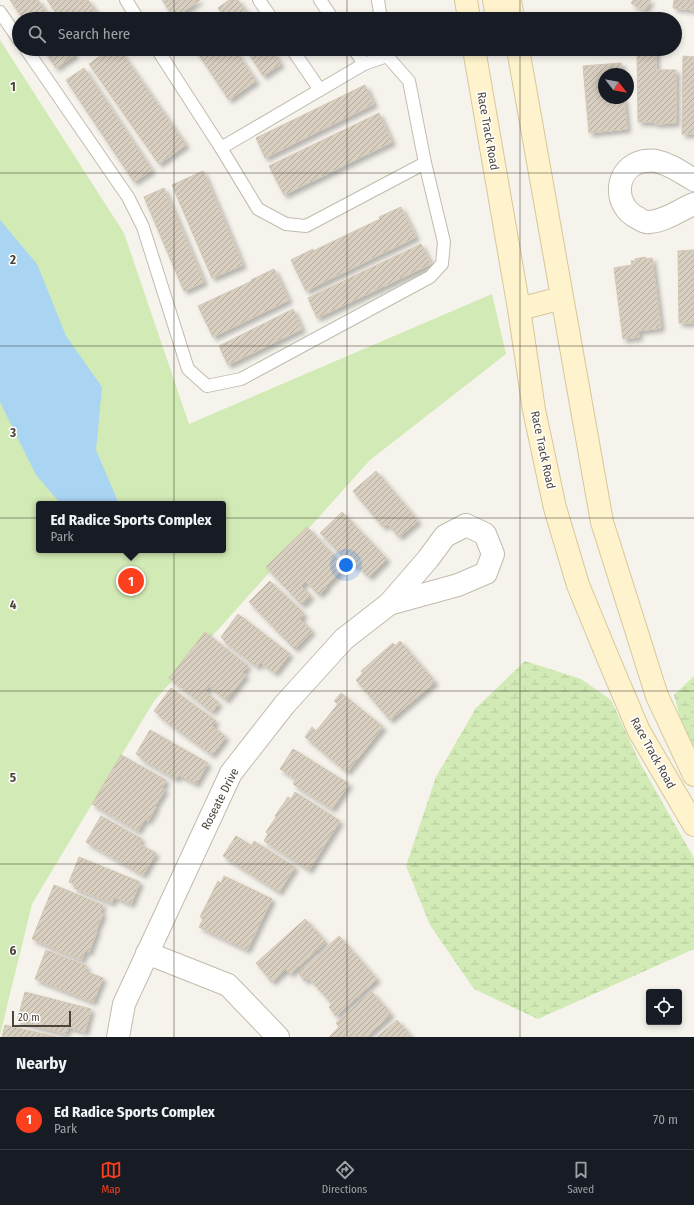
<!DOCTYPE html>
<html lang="en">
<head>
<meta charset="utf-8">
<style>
	:root { --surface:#171b24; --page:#242831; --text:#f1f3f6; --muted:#9ea1a6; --line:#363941; --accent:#fc3f1d }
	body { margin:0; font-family:"Fira Sans Condensed",sans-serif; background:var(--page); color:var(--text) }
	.controls { position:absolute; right:12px; bottom:12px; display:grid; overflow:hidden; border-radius:4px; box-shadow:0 2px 6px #0003 }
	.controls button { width:36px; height:36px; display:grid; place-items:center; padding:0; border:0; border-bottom:1px solid var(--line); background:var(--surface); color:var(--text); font:20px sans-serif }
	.compass { position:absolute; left:598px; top:68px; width:36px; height:36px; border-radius:50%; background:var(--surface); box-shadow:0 2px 6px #0003; rotate:121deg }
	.scale { position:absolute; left:12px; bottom:10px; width:59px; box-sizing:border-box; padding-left:4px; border:2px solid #4b4439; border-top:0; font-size:11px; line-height:14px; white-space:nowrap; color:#4b4439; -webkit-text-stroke:3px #fff; paint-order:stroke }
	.you { position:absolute; left:346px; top:565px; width:14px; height:14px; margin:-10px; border:3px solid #fff; border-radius:50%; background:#1a73e8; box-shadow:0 0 0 6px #1a73e833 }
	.badge { display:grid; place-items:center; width:26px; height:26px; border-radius:50%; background:var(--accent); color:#fff; font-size:13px; font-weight:700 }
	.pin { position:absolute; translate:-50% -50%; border:2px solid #fff; box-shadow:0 1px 4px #0006 }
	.popup { position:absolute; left:36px; top:501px; width:190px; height:52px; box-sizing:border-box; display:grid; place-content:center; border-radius:4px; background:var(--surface); filter:drop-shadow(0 1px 3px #0005); font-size:13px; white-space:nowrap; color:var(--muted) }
	.popup b { font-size:15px; color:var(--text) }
	.popup::after { content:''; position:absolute; left:50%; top:100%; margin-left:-8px; border:8px solid transparent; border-top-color:var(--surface) }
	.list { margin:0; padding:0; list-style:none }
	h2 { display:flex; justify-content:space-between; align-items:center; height:52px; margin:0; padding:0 16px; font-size:17px }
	h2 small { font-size:13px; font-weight:400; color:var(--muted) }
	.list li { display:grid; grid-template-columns:26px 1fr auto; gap:12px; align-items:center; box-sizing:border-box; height:60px; padding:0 16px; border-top:1px solid var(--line) }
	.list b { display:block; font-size:15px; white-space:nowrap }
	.list p { margin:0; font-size:13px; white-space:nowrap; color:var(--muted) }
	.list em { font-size:13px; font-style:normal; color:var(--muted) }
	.icon { flex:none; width:22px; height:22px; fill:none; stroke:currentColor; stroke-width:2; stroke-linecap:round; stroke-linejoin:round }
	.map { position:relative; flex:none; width:694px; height:1037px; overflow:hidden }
	.search { position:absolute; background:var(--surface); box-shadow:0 2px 6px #0003; left:12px; right:12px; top:12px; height:44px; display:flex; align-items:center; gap:10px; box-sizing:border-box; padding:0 14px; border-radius:22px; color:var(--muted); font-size:15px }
	.sheet { height:112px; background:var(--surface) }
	nav { display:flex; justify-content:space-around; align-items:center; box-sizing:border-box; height:56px; border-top:1px solid var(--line); background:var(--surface); font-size:11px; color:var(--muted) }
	nav a { display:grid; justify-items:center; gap:2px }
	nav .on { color:var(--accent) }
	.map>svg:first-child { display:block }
	.wetland { fill:url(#wetland-marsh) }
	.green { fill:#d2eab5; fill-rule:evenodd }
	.water { fill:#a9d4f2 }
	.building { fill:url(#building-hatch); stroke:#d3c7b4; filter:url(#shadow) }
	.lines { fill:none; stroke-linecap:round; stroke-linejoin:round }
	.lane-casing { stroke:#c2bbae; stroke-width:14 }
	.street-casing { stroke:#c2bbae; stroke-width:24 }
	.secondary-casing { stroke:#d6c79b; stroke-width:24 }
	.lane { stroke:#fff; stroke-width:12 }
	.street { stroke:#fff; stroke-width:22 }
	.secondary { stroke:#fff3cd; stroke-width:22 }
	.grid { fill:none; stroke:#4b4439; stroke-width:1; stroke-opacity:0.55 }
	.labels { text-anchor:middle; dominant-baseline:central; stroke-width:3; stroke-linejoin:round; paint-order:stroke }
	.street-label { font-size:12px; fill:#4b4439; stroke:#fff }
	.grid-label { font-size:13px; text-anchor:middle; font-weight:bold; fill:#4b4439; stroke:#fff; stroke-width:3; stroke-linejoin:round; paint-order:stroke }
</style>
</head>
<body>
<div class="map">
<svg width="694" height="1037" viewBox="0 0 694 1037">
	<defs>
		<pattern id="wetland-marsh" width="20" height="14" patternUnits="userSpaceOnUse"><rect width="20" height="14" fill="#d2eab5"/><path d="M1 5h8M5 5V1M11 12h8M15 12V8" fill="none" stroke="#b6ca9c"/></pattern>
		<pattern id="building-hatch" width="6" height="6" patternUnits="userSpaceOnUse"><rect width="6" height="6" fill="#d8cfc1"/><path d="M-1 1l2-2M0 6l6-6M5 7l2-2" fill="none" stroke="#b1aa9e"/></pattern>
		<filter id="shadow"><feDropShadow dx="3.5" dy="3.5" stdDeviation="2" flood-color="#0004"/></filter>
	</defs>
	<rect width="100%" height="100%" fill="#f6f3ec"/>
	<g class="wetland">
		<polygon points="525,661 581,679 611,700 640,763 694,858 694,949 538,1019 474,989 430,925 406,866 436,777 476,708"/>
		<polygon points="694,676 694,750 682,725 674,695"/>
	</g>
	<path class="green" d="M0,40L124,233L189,424L492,294L506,354L370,460L154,701L32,904L0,1035ZM39,504H223V550H39Z"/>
	<polygon class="water" points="0,220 37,264 66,336 102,387 96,450 119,504 61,504 36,475 0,402"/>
	<g class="building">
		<polygon points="10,0 38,0 51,19 23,19"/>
		<polygon points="47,0 88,0 101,19 60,19"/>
		<polygon points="162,0 200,0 174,18"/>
		<polygon points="229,0 238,0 251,19 225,19 218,8"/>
		<polygon points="633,0 651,0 644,11 631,3"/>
		<polygon points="674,0 694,0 694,10 673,8"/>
		<polygon points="210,13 214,19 202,19"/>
		<polygon points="43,49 71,49 75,55 56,68"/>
		<polygon points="110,49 119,49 186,145 159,164 89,64"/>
		<polygon points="195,49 234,49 256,81 229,100"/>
		<polygon points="246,49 271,49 281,64 263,76"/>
		<polygon points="637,49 656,49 656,70 676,70 676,123 655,124 655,122 638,122"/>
		<polygon points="683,56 694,57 694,134 682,134"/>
		<polygon points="621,63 622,74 604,74 604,98 624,98 627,129 589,133 583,66"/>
		<polygon points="84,68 152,170 134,182 66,80"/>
		<polygon points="365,85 374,104 265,158 256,138"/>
		<polygon points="379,113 392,142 284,195 269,166"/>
		<polygon points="203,171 243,265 212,278 172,185"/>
		<polygon points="164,188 204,282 184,291 144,197"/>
		<polygon points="401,207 416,237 306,291 291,260 313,249 313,251 380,219 379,217"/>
		<polygon points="421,244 431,264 317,318 308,298"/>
		<polygon points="694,250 694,323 679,323 678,251"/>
		<polygon points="645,257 646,259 652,258 661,328 638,331 639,337 623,339 614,268 632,265 631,261 635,261 635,259"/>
		<polygon points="274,269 289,300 213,337 198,306 252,281 251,280"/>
		<polygon points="293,309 302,329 228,365 219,346"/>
		<polygon points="376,471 418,521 399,537 388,524 383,527 353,491"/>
		<polygon points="342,512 387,559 369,577 356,564 353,567 320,533"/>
		<polygon points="307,527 345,567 326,586 327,587 319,595 306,581 301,586 311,596 302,605 266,567"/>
		<polygon points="270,581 304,614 300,619 312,631 295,649 249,602"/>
		<polygon points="238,614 290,654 275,673 260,662 257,667 225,642 225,641 221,637"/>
		<polygon points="205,632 248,666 242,673 246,675 226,700 209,686 205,691 219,703 212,712 169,678"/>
		<polygon points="400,641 435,682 390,720 356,680 363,673 361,671 393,643 395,646"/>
		<polygon points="171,688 216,721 212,726 226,737 212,755 159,716 160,715 154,711"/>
		<polygon points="341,693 383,727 347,772 305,737 312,727 316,731 338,704 334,701"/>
		<polygon points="150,730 208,763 196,784 179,775 176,779 141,759 142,758 136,754"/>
		<polygon points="293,749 349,784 332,809 293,784 296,779 280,769"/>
		<polygon points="121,755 166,780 162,788 165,790 155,806 156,807 148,821 145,819 138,831 92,804"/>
		<polygon points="295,792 340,821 309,870 264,841 268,834 266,832 276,817 275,816 288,797 291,799"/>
		<polygon points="101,816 142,839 139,844 156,853 143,875 86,842"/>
		<polygon points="236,836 252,846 254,841 295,867 279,892 223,856"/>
		<polygon points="79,857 140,882 131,904 114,897 112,903 74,888 75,884 69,882"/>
		<polygon points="224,876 272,899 247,950 199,927 203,919 200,917 218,881 221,883"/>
		<polygon points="54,885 103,905 100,912 103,914 96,930 97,931 89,952 85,951 82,960 32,939"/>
		<polygon points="305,919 326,942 290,974 286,969 272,982 256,963"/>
		<polygon points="339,936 377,979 336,1016 329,1007 332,1004 309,978 305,981 298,973"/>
		<polygon points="46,950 87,966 85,971 103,978 93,1002 35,979"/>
		<polygon points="371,991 391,1014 366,1037 329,1037 339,1027 336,1023"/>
		<polygon points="25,992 91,1009 85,1032 68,1027 66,1034 17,1021"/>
		<polygon points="397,1020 412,1037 377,1037"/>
		<polygon points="5,1025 57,1037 2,1037"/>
	</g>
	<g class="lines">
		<defs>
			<g id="lane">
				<polyline points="126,0 138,19"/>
				<polyline points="259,0 272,19"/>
				<polyline points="320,0 333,19"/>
				<polyline points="378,0 381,19"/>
				<polyline points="0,12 19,40"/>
				<polyline points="26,49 128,197 143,227 188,369 207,386 241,379 430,277 442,264 444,242 425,163 409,81 387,56 386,49"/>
				<polyline points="157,49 221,148 258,209 286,224 306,226 425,163"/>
				<polyline points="292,49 320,90"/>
				<polyline points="354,49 364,64 387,56"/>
				<polyline points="221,148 364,64"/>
			</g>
			<g id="street">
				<path d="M694,180C682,173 670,164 656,161C652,160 648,161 644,161C614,167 612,206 638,218C641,220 645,223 649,222C666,221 679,210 694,204"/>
				<polyline points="147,953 228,985 278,1037"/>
				<polyline points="118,1037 124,1004 231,773 285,704 344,639 389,604 428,559 445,536 466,525 485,534 493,554 486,573 458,585 389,604"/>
			</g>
			<g id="secondary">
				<polyline points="466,0 469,19"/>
				<polyline points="494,0 497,19"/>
				<polyline points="510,0 513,19"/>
				<polyline points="474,49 519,309 534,410 555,508 578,585 608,658 639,731 694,825"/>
				<polyline points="518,49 602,522 657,696 694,775"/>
				<polyline points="519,309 562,298"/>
			</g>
		</defs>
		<use href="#lane" class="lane-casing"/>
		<use href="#street" class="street-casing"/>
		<use href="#secondary" class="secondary-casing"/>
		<use href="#lane" class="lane"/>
		<use href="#street" class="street"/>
		<use href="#secondary" class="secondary"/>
	</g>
	<path class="grid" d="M174,0V19M347,0V19M520,0V19M174,49V1037M347,49V1037M520,49V1037M0,173H694M0,346H694M0,518H694M0,691H694M0,864H694"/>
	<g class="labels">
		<g class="street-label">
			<text transform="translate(488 131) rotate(80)">Race Track Road</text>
			<text transform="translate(543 450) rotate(78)">Race Track Road</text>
			<text transform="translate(653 753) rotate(61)">Race Track Road</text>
			<text transform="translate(220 799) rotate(-63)">Roseate Drive</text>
		</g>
	</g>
	<g class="grid-label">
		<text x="13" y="91">1</text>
		<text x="13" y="264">2</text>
		<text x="13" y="437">3</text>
		<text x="13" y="609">4</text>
		<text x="13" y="782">5</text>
		<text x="13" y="955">6</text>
	</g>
</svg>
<div class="controls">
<button><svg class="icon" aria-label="locate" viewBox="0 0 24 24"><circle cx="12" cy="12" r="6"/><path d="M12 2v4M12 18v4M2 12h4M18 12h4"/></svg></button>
</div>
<svg class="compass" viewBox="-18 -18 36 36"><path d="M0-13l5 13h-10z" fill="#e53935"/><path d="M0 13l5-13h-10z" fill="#9ea1a6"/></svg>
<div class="scale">20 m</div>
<div class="you"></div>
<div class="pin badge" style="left:131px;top:581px">1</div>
<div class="popup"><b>Ed Radice Sports Complex</b>Park</div>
<div class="search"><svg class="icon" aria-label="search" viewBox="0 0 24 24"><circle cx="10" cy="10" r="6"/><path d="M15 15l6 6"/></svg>Search here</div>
</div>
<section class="sheet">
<h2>Nearby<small></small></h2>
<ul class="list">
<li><span class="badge">1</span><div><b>Ed Radice Sports Complex</b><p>Park</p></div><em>70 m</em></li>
</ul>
</section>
<nav>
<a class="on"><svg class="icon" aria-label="map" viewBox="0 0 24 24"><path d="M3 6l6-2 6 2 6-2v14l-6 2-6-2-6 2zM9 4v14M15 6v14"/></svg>Map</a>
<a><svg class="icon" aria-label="directions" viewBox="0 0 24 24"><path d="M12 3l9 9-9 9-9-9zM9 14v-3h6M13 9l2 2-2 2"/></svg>Directions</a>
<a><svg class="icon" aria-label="saved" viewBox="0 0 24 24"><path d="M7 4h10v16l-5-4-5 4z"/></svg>Saved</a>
</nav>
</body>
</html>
